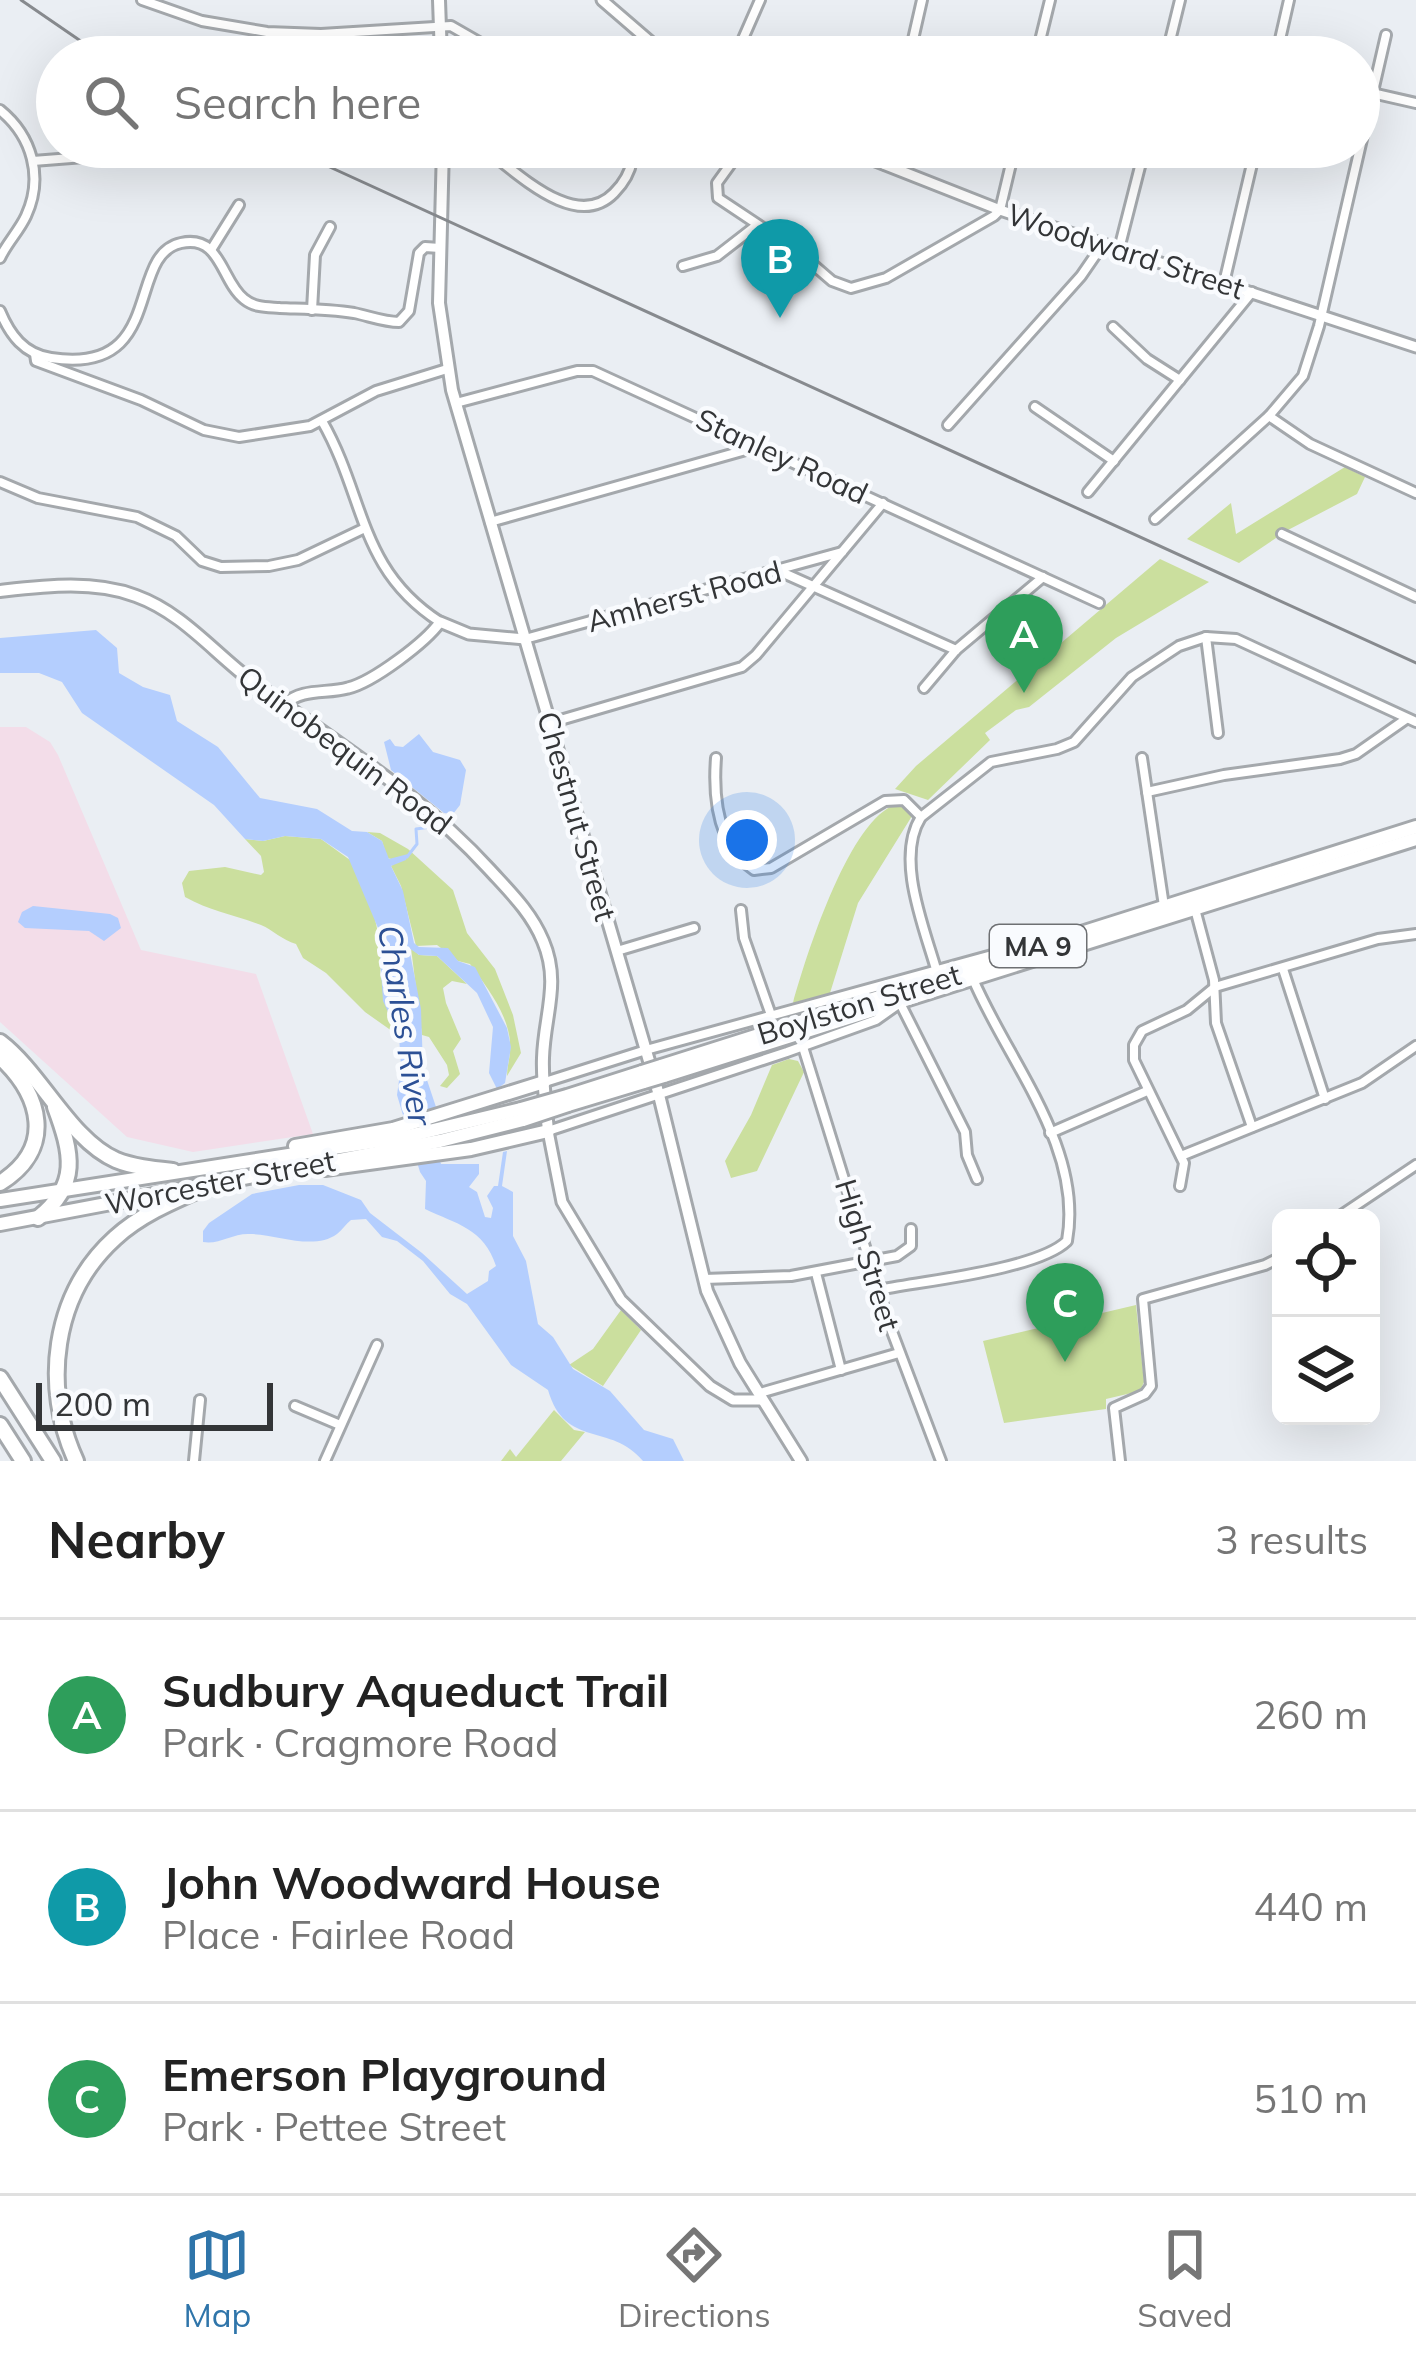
<!DOCTYPE html>
<html lang="en">
<head>
<meta charset="utf-8">
<style>
	:root { --surface:#fff; --page:#f6f6f6; --text:#222; --muted:#767676; --line:#e0e0e0; --accent:#2f75aa }
	body { margin:0; font-family:Mulish,sans-serif; background:var(--page); color:var(--text) }
	.controls { position:absolute; right:36px; bottom:36px; display:grid; overflow:hidden; border-radius:18px; box-shadow:0 12px 48px #0002 }
	.controls button { width:108px; height:108px; display:grid; place-items:center; padding:0; border:0; border-bottom:3px solid var(--line); background:var(--surface); color:var(--text); font:60px sans-serif }
	.scale { position:absolute; left:36px; bottom:30px; width:237px; box-sizing:border-box; padding-left:12px; border:6px solid #333537; border-top:0; font-size:33px; line-height:42px; white-space:nowrap; color:#333537; -webkit-text-stroke:9px #f9fbfe; paint-order:stroke }
	.you { position:absolute; left:747px; top:840px; width:42px; height:42px; margin:-30px; border:9px solid #fff; border-radius:50%; background:#1a73e8; box-shadow:0 0 0 18px #1a73e833 }
	.badge { display:grid; place-items:center; width:78px; height:78px; border-radius:50%; background:var(--accent); color:#fff; font-size:39px; font-weight:700 }
	.pin { position:absolute; translate:-50% -99px; filter:drop-shadow(0 3px 6px #0008) }
	.pin::after { content:''; position:absolute; top:63px; width:42px; height:36px; background:inherit; clip-path:polygon(0 0,100% 0,50% 100%) }
	.list { margin:0; padding:0; list-style:none }
	h2 { display:flex; justify-content:space-between; align-items:center; height:156px; margin:0; padding:0 48px; font-size:51px }
	h2 small { font-size:39px; font-weight:400; color:var(--muted) }
	.list li { display:grid; grid-template-columns:78px 1fr auto; gap:36px; align-items:center; box-sizing:border-box; height:192px; padding:0 48px; border-top:3px solid var(--line) }
	.list b { display:block; font-size:45px; white-space:nowrap }
	.list p { margin:0; font-size:39px; white-space:nowrap; color:var(--muted) }
	.list em { font-size:39px; font-style:normal; color:var(--muted) }
	.icon { flex:none; width:66px; height:66px; fill:none; stroke:currentColor; stroke-width:2; stroke-linecap:round; stroke-linejoin:round }
	.map { position:relative; flex:none; width:1416px; height:1461px; overflow:hidden }
	.search { position:absolute; background:var(--surface); box-shadow:0 12px 48px #0002; left:36px; right:36px; top:36px; height:132px; display:flex; align-items:center; gap:30px; box-sizing:border-box; padding:0 42px; border-radius:66px; color:var(--muted); font-size:45px }
	.sheet { height:732px; background:var(--surface) }
	nav { display:flex; justify-content:space-around; align-items:center; box-sizing:border-box; height:168px; border-top:3px solid var(--line); background:var(--surface); font-size:33px; color:var(--muted) }
	nav a { display:grid; justify-items:center; gap:6px }
	nav .on { color:var(--accent) }
	.map>svg:first-child { display:block }
	.commercial { fill:#f3dde9 }
	.green { fill:#cbdf9e }
	.water { fill:#b4cefe }
	.lines { fill:none; stroke-linecap:round; stroke-linejoin:round }
	.stream { stroke:#b4cefe; stroke-width:3 }
	.minor-casing { stroke:#a4a8ac; stroke-width:14 }
	.tertiary-casing { stroke:#a4a8ac; stroke-width:15 }
	.secondary-casing { stroke:#a4a8ac; stroke-width:16 }
	.trunk-casing { stroke:#a4a8ac; stroke-width:18 }
	.motorway-casing { stroke:#a4a8ac; stroke-width:20 }
	.minor { stroke:#fff; stroke-width:8 }
	.tertiary { stroke:#fff; stroke-width:9 }
	.secondary { stroke:#fff; stroke-width:10 }
	.trunk { stroke:#fff; stroke-width:12 }
	.motorway { stroke:#fff; stroke-width:14 }
	.tram { stroke:#878a8e; stroke-width:3 }
	.trunk-bridge-casing { stroke:#a4a8ac; stroke-width:18; stroke-linecap:butt }
	.trunk-bridge { stroke:#fff; stroke-width:12 }
	.labels { text-anchor:middle; dominant-baseline:central; stroke-width:9; stroke-linejoin:round; paint-order:stroke }
	.shield { fill:#f9fbfe; stroke:#6e7073; stroke-width:3 }
	.shield-label { font-size:27px; font-weight:bold; fill:#333537 }
	.street-label { font-size:30px; fill:#333537; stroke:#f9fbfe }
	.water-label { font-size:33px; font-style:italic; fill:#2c5095; stroke:#f9fbfe }
</style>
</head>
<body>
<div class="map">
<svg width="1416" height="1461" viewBox="0 0 1416 1461">
	<rect width="100%" height="100%" fill="#eaeef3"/>
	<polygon class="commercial" points="0,727 26,727 50,742 58,755 141,950 256,974 313,1134 193,1152 127,1137 0,1022"/>
	<g class="green">
		<polygon points="1345,467 1365,477 1357,494 1288,530 1239,563 1187,539 1231,503 1236,534"/>
		<polygon points="1160,559 1209,582 1116,638 1029,707 1016,710 985,733 990,740 928,800 895,789 916,766"/>
		<path d="M892,806L903,807L912,816L858,903L830,993L793,1003C806,956 847,827 892,806Z"/>
		<path d="M367,832L380,833L408,849L453,890L467,933L495,969L513,1015L521,1053L507,1076C507,1066 511,1055 510,1045C510,1016 486,986 470,964L458,961L437,945L416,946L401,886L391,866L407,855L395,860L387,858L382,841Z"/>
		<path d="M285,836L321,839L350,860L373,910L382,951L380,975L399,1036L365,1012L326,973L303,958L296,944C282,940 273,930 261,925C235,915 210,911 185,897L182,883L189,871L225,867L261,875L264,872L261,856L245,839L263,841Z"/>
		<polygon points="411,948 419,955 437,956 467,984 452,981 443,988 446,1003 461,1039 453,1051 460,1074 447,1088 440,1086 449,1075 447,1065 429,1037 422,1035"/>
		<polygon points="789,1059 798,1061 804,1072 757,1171 731,1178 725,1161 751,1115 772,1065"/>
		<polygon points="1136,1305 1144,1382 1140,1391 1106,1399 1106,1409 1004,1423 983,1341"/>
		<polygon points="621,1310 641,1330 603,1386 569,1365 593,1349"/>
		<polygon points="554,1410 574,1430 585,1432 561,1461 501,1461 510,1449 516,1457"/>
	</g>
	<g class="water">
		<path d="M96,630L117,648L119,673L143,687L170,695L177,721L218,747L260,798L317,809L352,831L367,832L382,841L389,859L408,854L406,860L391,866L403,891L414,943L419,947L448,948L458,961L475,967L507,1028L511,1047L505,1083L497,1089L489,1073L493,1027L477,993L437,956L419,955L409,948L421,1009L423,1068L436,1107L425,1112L441,1164H479V1174L469,1187L477,1192L485,1217L491,1218L493,1208L487,1196L494,1186H498L503,1152L507,1151L502,1186L513,1192V1236L526,1261L538,1324L553,1337L573,1369L610,1391L644,1430L673,1439L684,1461H643C611,1422 565,1449 548,1390L511,1365L467,1304L450,1294L423,1261L397,1241L382,1237L366,1219L351,1220C346,1224 342,1230 337,1234C314,1251 275,1234 250,1234C233,1233 219,1245 203,1242V1231L209,1223L252,1194L299,1185H323L361,1200L370,1213L422,1253L467,1294L488,1281L489,1271L496,1266C484,1228 456,1224 425,1209L426,1181L420,1172L397,1095L401,1066L399,1036L383,1001L378,928L348,857L321,839L285,836L263,841L245,839L214,805L82,713L62,682L39,673H0V638Z"/>
		<polygon points="419,734 433,752 460,760 466,770 460,805 453,814 444,813 391,770 384,742 390,739 395,746 403,747"/>
		<polygon points="33,906 110,914 118,918 121,928 104,941 89,931 25,928 18,922 22,912"/>
	</g>
	<g class="lines">
		<polyline class="stream" points="407,857 417,844 416,829 438,826"/>
		<defs>
			<g id="minor">
				<polyline points="142,0 202,21 267,32 321,34 451,26 505,57"/>
				<polyline points="735,57 760,0"/>
				<polyline points="909,57 922,0"/>
				<polyline points="1036,57 1050,0"/>
				<polyline points="1166,57 1180,0"/>
				<polyline points="1276,57 1289,0"/>
				<polyline points="1359,90 1416,103"/>
				<path d="M0,110C32,136 44,177 26,216C19,231 7,243 0,258"/>
				<path d="M482,147C515,170 575,233 614,193C623,184 630,173 632,160L620,147"/>
				<polyline points="743,147 717,183 718,198 796,250 832,281 851,288 886,278 994,216 1000,210 1015,147"/>
				<polyline points="33,161 97,156 126,161"/>
				<polyline points="885,165 889,147"/>
				<polyline points="1119,249 1145,147"/>
				<polyline points="211,250 239,205"/>
				<polyline points="683,266 717,256 757,225"/>
				<polyline points="1224,283 1256,147"/>
				<polyline points="312,310 315,255 330,227"/>
				<path d="M0,311C10,335 24,354 51,358C167,376 125,255 181,243C221,234 221,281 244,299C255,308 267,307 280,308C304,309 329,309 354,313C369,316 384,322 399,322L409,311L419,253L425,247L440,248"/>
				<polyline points="1113,327 1147,359 1180,380"/>
				<polyline points="35,354 36,361 141,400 204,430 239,437 310,426 376,391 447,369"/>
				<polyline points="456,403 577,371 593,371 1099,603"/>
				<polyline points="1035,407 1114,461"/>
				<polyline points="1269,416 1310,444 1416,493"/>
				<path d="M322,421C366,498 358,569 440,622"/>
				<polyline points="948,425 1081,276 1103,244"/>
				<polyline points="0,482 38,498 137,517 176,536 202,561 221,567 269,566 298,560 365,528"/>
				<polyline points="1088,492 1252,292"/>
				<polyline points="1155,519 1269,416 1303,376 1319,326 1386,35"/>
				<polyline points="490,522 760,446"/>
				<polyline points="1282,534 1416,597"/>
				<polyline points="779,571 956,650"/>
				<polyline points="1206,637 1218,733"/>
				<polyline points="525,639 842,552"/>
				<polyline points="924,688 956,650 1043,577"/>
				<polyline points="550,723 742,667 756,655 883,503"/>
				<path d="M716,758C713,798 718,846 754,870L771,868L885,801L904,800L921,817"/>
				<polyline points="1142,758 1164,906"/>
				<polyline points="1147,792 1224,775 1340,759 1356,754 1406,719"/>
				<polyline points="1195,909 1214,980 1216,1023 1252,1127"/>
				<polyline points="741,910 744,938 771,1015"/>
				<polyline points="617,951 694,928"/>
				<path d="M936,969C924,927 895,858 921,817L991,762L1057,749L1074,742L1132,677L1179,646L1206,637L1236,639L1416,722"/>
				<polyline points="1283,969 1325,1099"/>
				<polyline points="803,1047 888,1321 941,1461"/>
				<polyline points="545,1082 646,1050 992,955"/>
				<polyline points="548,1131 787,1052 876,1020 900,1003 965,1132 967,1155 977,1179"/>
				<polyline points="1050,1133 1147,1091"/>
				<polyline points="1181,1156 1362,1083 1416,1046"/>
				<polyline points="1180,1186 1184,1163 1134,1060 1134,1045 1142,1031 1187,1010 1215,987 1378,939 1416,934"/>
				<polyline points="1337,1218 1416,1165"/>
				<polyline points="816,1273 841,1370"/>
				<polyline points="704,1279 791,1276 897,1256 911,1246 911,1229"/>
				<path d="M878,1290C922,1281 1037,1270 1067,1241C1084,1147 1007,1060 973,979"/>
				<polyline points="760,1393 899,1353"/>
				<polyline points="295,1406 340,1425"/>
				<polyline points="194,1461 200,1400"/>
				<polyline points="325,1461 377,1345"/>
				<polyline points="1120,1461 1114,1408 1145,1394 1151,1386 1143,1299 1265,1265 1281,1257"/>
			</g>
			<g id="tertiary">
				<polyline points="602,0 668,57"/>
				<polyline points="840,147 1000,210 1416,347"/>
				<path d="M285,704C302,688 327,694 348,688C373,682 426,642 440,622L469,634L525,639"/>
				<polyline points="548,1131 562,1202 621,1300 710,1386 733,1400 762,1400"/>
			</g>
			<g id="secondary">
				<polyline points="439,0 441,57"/>
				<polyline points="443,147 439,303 452,390 659,1095 707,1291 740,1363 801,1461"/>
				<path d="M0,591C45,586 93,580 136,596C183,613 214,653 253,682C335,743 419,792 489,869C510,892 531,912 543,941C561,983 544,1016 543,1058C542,1082 546,1107 548,1131"/>
			</g>
			<g id="trunk">
				<polyline points="661,1066 1416,827"/>
				<polyline points="664,1076 1416,839"/>
				<polyline points="567,1096 642,1072"/>
				<polyline points="568,1105 644,1082"/>
				<polyline points="295,1146 393,1129 544,1082"/>
				<polyline points="325,1169 471,1149 548,1131"/>
				<polyline points="0,1200 404,1137 521,1109"/>
				<polyline points="0,1224 440,1141 523,1120"/>
			</g>
			<g id="motorway">
				<path d="M0,1042C41,1073 70,1140 116,1160C133,1167 154,1169 173,1171"/>
				<path d="M0,1057C41,1095 56,1148 0,1183"/>
				<path d="M38,1218C80,1185 72,1153 55,1107"/>
				<polyline points="0,1378 53,1461"/>
				<polyline points="0,1425 23,1461"/>
				<path d="M76,1461C42,1387 52,1295 115,1238C142,1213 178,1199 212,1184"/>
			</g>
		</defs>
		<use href="#minor" class="minor-casing"/>
		<use href="#tertiary" class="tertiary-casing"/>
		<use href="#secondary" class="secondary-casing"/>
		<use href="#trunk" class="trunk-casing"/>
		<use href="#motorway" class="motorway-casing"/>
		<use href="#minor" class="minor"/>
		<use href="#tertiary" class="tertiary"/>
		<use href="#secondary" class="secondary"/>
		<use href="#trunk" class="trunk"/>
		<use href="#motorway" class="motorway"/>
		<g class="tram">
			<polyline points="21,0 104,57"/>
			<polyline points="286,147 1416,663"/>
		</g>
		<defs>
			<g id="trunk-bridge">
				<polyline points="642,1072 661,1066"/>
				<polyline points="644,1082 664,1076"/>
				<polyline points="521,1109 567,1096"/>
				<polyline points="523,1120 568,1105"/>
			</g>
		</defs>
		<use href="#trunk-bridge" class="trunk-bridge-casing"/>
		<use href="#trunk-bridge" class="trunk-bridge"/>
	</g>
	<g class="labels">
		<rect class="shield" x="990" y="925" width="96" height="42" rx="9"/>
		<g class="shield-label">
			<text x="1038" y="946">MA 9</text>
		</g>
		<g class="street-label">
			<text transform="translate(1126 251) rotate(18)">Woodward Street</text>
			<text transform="translate(782 456) rotate(25)">Stanley Road</text>
			<text transform="translate(684 596) rotate(-15)">Amherst Road</text>
			<text transform="translate(345 750) rotate(37)">Quinobequin Road</text>
			<text transform="translate(577 816) rotate(74)">Chestnut Street</text>
			<text transform="translate(859 1004) rotate(-17)">Boylston Street</text>
			<text transform="translate(220 1182) rotate(-11)">Worcester Street</text>
			<text transform="translate(868 1255) rotate(73)">High Street</text>
		</g>
		<g class="water-label">
			<text transform="translate(406 1025) rotate(81)">Charles River</text>
		</g>
	</g>
</svg>
<div class="controls">
<button><svg class="icon" aria-label="locate" viewBox="0 0 24 24"><circle cx="12" cy="12" r="6"/><path d="M12 2v4M12 18v4M2 12h4M18 12h4"/></svg></button>
<button><svg class="icon" aria-label="layers" viewBox="0 0 24 24"><path d="M12 4l9 5-9 5-9-5zM3 14l9 5 9-5"/></svg></button>
</div>
<div class="scale">200 m</div>
<div class="you"></div>
<div class="pin badge" style="left:1024px;top:693px;background:#2e9e5b">A</div>
<div class="pin badge" style="left:780px;top:318px;background:#0f9aa8">B</div>
<div class="pin badge" style="left:1065px;top:1362px;background:#2e9e5b">C</div>
<div class="search"><svg class="icon" aria-label="search" viewBox="0 0 24 24"><circle cx="10" cy="10" r="6"/><path d="M15 15l6 6"/></svg>Search here</div>
</div>
<section class="sheet">
<h2>Nearby<small>3 results</small></h2>
<ul class="list">
<li><span class="badge" style="background:#2e9e5b">A</span><div><b>Sudbury Aqueduct Trail</b><p>Park · Cragmore Road</p></div><em>260 m</em></li>
<li><span class="badge" style="background:#0f9aa8">B</span><div><b>John Woodward House</b><p>Place · Fairlee Road</p></div><em>440 m</em></li>
<li><span class="badge" style="background:#2e9e5b">C</span><div><b>Emerson Playground</b><p>Park · Pettee Street</p></div><em>510 m</em></li>
</ul>
</section>
<nav>
<a class="on"><svg class="icon" aria-label="map" viewBox="0 0 24 24"><path d="M3 6l6-2 6 2 6-2v14l-6 2-6-2-6 2zM9 4v14M15 6v14"/></svg>Map</a>
<a><svg class="icon" aria-label="directions" viewBox="0 0 24 24"><path d="M12 3l9 9-9 9-9-9zM9 14v-3h6M13 9l2 2-2 2"/></svg>Directions</a>
<a><svg class="icon" aria-label="saved" viewBox="0 0 24 24"><path d="M7 4h10v16l-5-4-5 4z"/></svg>Saved</a>
</nav>
</body>
</html>
